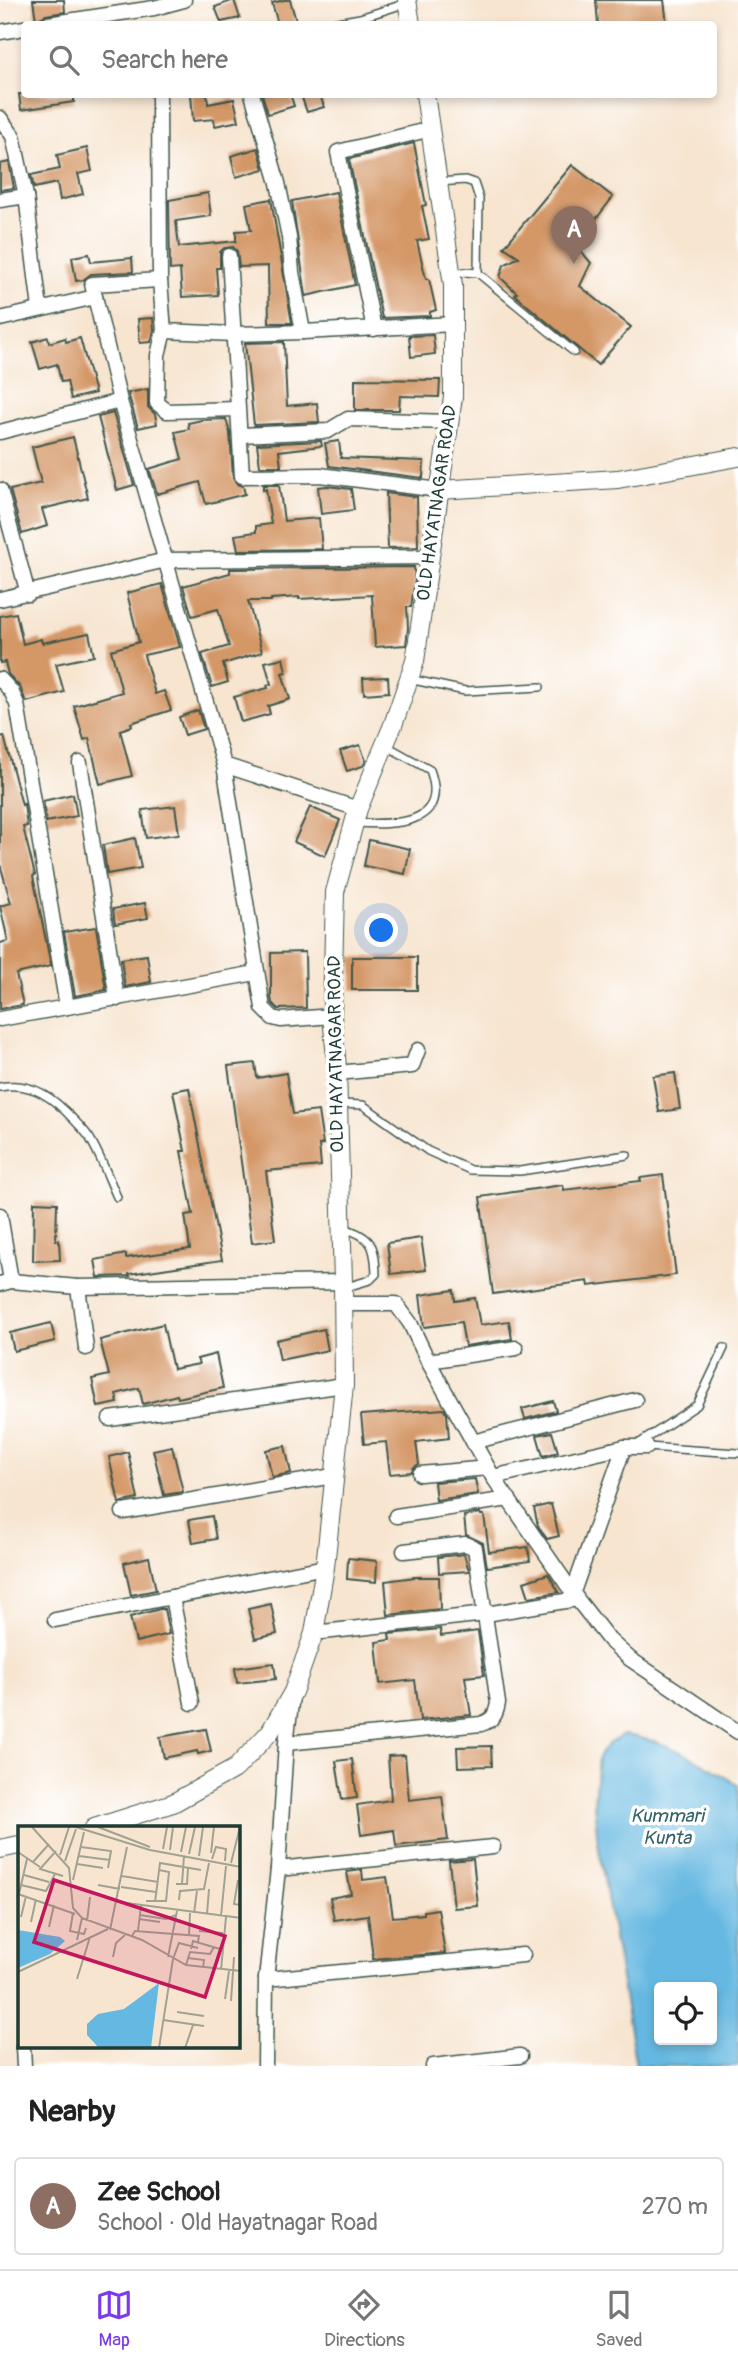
<!DOCTYPE html>
<html lang="en">
<head>
<meta charset="utf-8">
<style>
	:root { --surface:#fff; --page:#f2f2f2; --text:#222; --muted:#767676; --line:#e0e0e0; --accent:#7c3aed }
	body { margin:0; font-family:Pangolin,sans-serif; background:var(--page); color:var(--text) }
	.controls { position:absolute; right:21px; bottom:21px; display:grid; overflow:hidden; border-radius:7px; box-shadow:0 4px 10px #0003 }
	.controls button { width:63px; height:63px; display:grid; place-items:center; padding:0; border:0; border-bottom:2px solid var(--line); background:var(--surface); color:var(--text); font:35px sans-serif }
	.you { position:absolute; left:382px; top:931px; width:24px; height:24px; margin:-18px; border:5px solid #fff; border-radius:50%; background:#1a73e8; box-shadow:0 0 0 10px #1a73e833 }
	.badge { display:grid; place-items:center; width:46px; height:46px; border-radius:50%; background:var(--accent); color:#fff; font-size:23px; font-weight:700 }
	.pin { position:absolute; translate:-50% -58px; filter:drop-shadow(0 2px 4px #0008) }
	.pin::after { content:''; position:absolute; top:37px; width:24px; height:21px; background:inherit; clip-path:polygon(0 0,100% 0,50% 100%) }
	.list { margin:0; padding:0; list-style:none }
	h2 { display:flex; justify-content:space-between; align-items:center; height:91px; margin:0; padding:0 28px; font-size:30px }
	h2 small { font-size:23px; font-weight:400; color:var(--muted) }
	.list li { display:grid; grid-template-columns:46px 1fr auto; gap:21px; align-items:center; box-sizing:border-box; height:98px; margin:0 14px 14px; padding:0 14px; border:2px solid var(--line); border-radius:7px }
	.list b { display:block; font-size:26px; white-space:nowrap }
	.list p { margin:0; font-size:23px; white-space:nowrap; color:var(--muted) }
	.list em { font-size:23px; font-style:normal; color:var(--muted) }
	.icon { flex:none; width:38px; height:38px; fill:none; stroke:currentColor; stroke-width:2; stroke-linecap:round; stroke-linejoin:round }
	.map { position:relative; flex:none; width:738px; height:2066px; overflow:hidden }
	.search { position:absolute; background:var(--surface); box-shadow:0 4px 10px #0003; left:21px; right:21px; top:21px; height:77px; display:flex; align-items:center; gap:18px; box-sizing:border-box; padding:0 24px; border-radius:7px; color:var(--muted); font-size:26px }
	.sheet { height:203px; background:var(--surface) }
	nav { display:flex; justify-content:space-around; align-items:center; box-sizing:border-box; height:98px; border-top:2px solid var(--line); background:var(--surface); font-size:19px; color:var(--muted) }
	nav a { display:grid; justify-items:center; gap:4px }
	nav .on { color:var(--accent) }
	.map>svg:first-child { display:block }
	.water { fill:#65b8e1; stroke:#427a8a; stroke-width:2; fill-rule:evenodd }
	.building { fill:#d49766 }
	.lines { fill:none; stroke-linecap:round; stroke-linejoin:round }
	.service-casing { stroke:#3f564b; stroke-width:10 }
	.minor-casing { stroke:#3f564b; stroke-width:17 }
	.tertiary-casing { stroke:#3f564b; stroke-width:20 }
	.service { stroke:#fff; stroke-width:7 }
	.minor { stroke:#fff; stroke-width:14 }
	.tertiary { stroke:#fff; stroke-width:18 }
	.labels { text-anchor:middle; dominant-baseline:central; stroke-width:7; stroke-linejoin:round; paint-order:stroke }
	.street-label { font-size:18px; fill:#1f3d34; stroke:#fff }
	.water-label { font-size:19px; font-style:italic; fill:#346268; stroke:#fff }
	.inset-road { fill:none; stroke:#a1a292; stroke-width:2 }
	.view { fill:#c2185b; fill-opacity:0.15; stroke:#c2185b; stroke-width:3.5 }
	.inset-edge { fill:none; stroke:#1f3d34; stroke-width:3.5 }
</style>
</head>
<body>
<div class="map">
<svg width="738" height="2066" viewBox="0 0 738 2066">
	<rect width="100%" height="100%" fill="#fff"/>
	<filter id="ink" filterUnits="userSpaceOnUse"><feTurbulence type="fractalNoise" baseFrequency=".0143" numOctaves="2"/><feDisplacementMap in="SourceGraphic" scale="14" xChannelSelector="R" yChannelSelector="G"/><feConvolveMatrix kernelMatrix="1 2 1 2 8 2 1 2 1" color-interpolation-filters="sRGB"/></filter>
	<filter id="wash" filterUnits="userSpaceOnUse"><feTurbulence type="fractalNoise" baseFrequency=".00686" numOctaves="4" result="noise"/><feDisplacementMap in="SourceGraphic" scale="28" xChannelSelector="R" yChannelSelector="G"/><feGaussianBlur stdDeviation="1.57" result="paint"/><feColorMatrix in="noise" values="0 0 0 0 0 0 0 0 0 0 0 0 0 0 0 0 0 1.4 0 .05"/><feComposite in="paint" operator="in"/></filter>
	<g filter="url(#wash)">
		<rect width="100%" height="100%" fill="#f7e5d0"/>
		<path class="water" d="M623,1735C666,1739 702,1762 738,1785V2066H636L598,1843L594,1803L598,1757L608,1744ZM659,1987H712V2040H659Z"/>
		<g id="blocks">
			<g class="building">
				<polygon points="33,0 64,0 65,12 46,15 36,20"/>
				<polygon points="234,0 240,18 221,22 215,7"/>
				<polygon points="284,0 290,0 297,24 278,24 272,3"/>
				<polygon points="596,0 664,0 667,24 598,24"/>
				<polygon points="19,94 74,94 74,102 21,110"/>
				<polygon points="191,94 207,94 208,104 234,99 239,121 215,126 214,119 193,121"/>
				<polygon points="262,94 290,94 294,106 268,114"/>
				<polygon points="314,94 320,94 324,107 307,112 302,98"/>
				<polygon points="414,143 426,205 422,206 429,239 417,241 426,279 429,279 436,310 430,312 430,316 382,318 349,159"/>
				<polygon points="87,148 92,171 78,174 83,194 60,200 57,183 34,188 31,175 60,169 57,155"/>
				<polygon points="258,148 264,169 236,177 231,156"/>
				<polygon points="9,162 14,188 0,190 0,164"/>
				<polygon points="572,165 613,197 576,245 591,263 580,286 631,327 598,365 515,295 517,293 500,277 504,265 519,257 504,247"/>
				<polygon points="336,192 355,285 306,296 292,201"/>
				<polygon points="208,193 211,216 176,221 179,247 236,241 236,231 251,230 246,204 271,199 292,323 269,323 268,266 239,267 237,251 233,247 224,248 220,252 220,268 216,268 218,295 182,297 180,269 170,270 169,200"/>
				<polygon points="89,254 91,262 132,258 133,272 91,274 83,280 76,281 72,257"/>
				<polygon points="153,318 154,330 151,342 140,343 138,319"/>
				<polygon points="433,335 435,354 411,357 409,336"/>
				<polygon points="48,337 49,343 65,338 66,342 80,338 95,393 71,399 67,381 61,382 57,364 40,369 32,342"/>
				<polygon points="284,342 287,406 317,403 319,422 254,425 245,343"/>
				<polygon points="355,379 440,380 439,397 400,396 399,410 355,410"/>
				<polygon points="148,389 148,407 155,414 157,424 138,428 128,393"/>
				<polygon points="113,413 134,485 117,490 98,417"/>
				<polygon points="226,419 230,433 233,477 237,484 243,486 245,494 206,504 200,482 157,494 149,469 182,459 175,432 189,429 188,423 202,420"/>
				<polygon points="73,437 88,498 42,509 47,526 22,534 10,490 41,483 32,447"/>
				<polygon points="321,441 322,446 279,451 281,466 260,466 257,444"/>
				<polygon points="339,441 341,458 424,461 423,478 329,466 325,443"/>
				<polygon points="263,485 279,485 284,521 319,518 322,549 238,550 235,535 256,532 256,526 271,524 266,489 263,490"/>
				<polygon points="327,486 351,489 354,510 321,514 318,487"/>
				<polygon points="386,493 417,497 418,547 388,548"/>
				<polygon points="414,567 415,580 411,607 407,607 408,628 406,645 375,647 372,595 299,599 299,597 271,599 271,601 248,601 262,652 223,664 228,682 212,687 202,654 229,646 218,609 192,616 183,586 230,573 230,569"/>
				<polygon points="162,584 180,647 144,655 155,694 164,691 171,710 131,723 132,726 120,730 132,776 100,784 89,738 84,740 74,706 122,692 111,650 139,642 127,593"/>
				<polygon points="16,613 23,644 41,639 42,643 89,633 94,656 56,664 64,692 26,702 20,687 8,674 5,662 0,663 0,616"/>
				<polygon points="283,658 286,672 282,673 290,699 268,706 270,714 241,722 234,697 268,688 267,685 271,684 265,662"/>
				<polygon points="388,677 389,692 364,694 363,678"/>
				<polygon points="198,710 204,729 185,735 179,717"/>
				<polygon points="4,736 22,805 24,804 27,826 23,827 35,875 33,876 51,966 16,974 23,1005 0,1009 0,943 8,941 0,906 11,903 0,864 0,737"/>
				<polygon points="360,745 366,761 363,766 347,771 340,751"/>
				<polygon points="73,794 77,816 46,822 43,801"/>
				<polygon points="175,806 179,834 146,838 142,810"/>
				<polygon points="310,807 340,820 325,856 294,842"/>
				<polygon points="135,838 141,868 107,874 103,845"/>
				<polygon points="369,840 410,849 405,874 364,866"/>
				<polygon points="145,903 148,918 115,924 113,909"/>
				<polygon points="96,927 106,990 75,996 64,932"/>
				<polygon points="305,952 306,1008 278,1009 272,1003 271,997 271,953"/>
				<polygon points="147,955 151,982 125,987 121,959"/>
				<rect x="352" y="957" width="65" height="33"/>
				<polygon points="255,1063 257,1078 286,1073 293,1114 318,1111 323,1144 319,1145 321,1166 266,1171 275,1240 252,1243 228,1066"/>
				<polygon points="675,1073 680,1109 659,1112 653,1076"/>
				<polygon points="189,1088 222,1260 129,1274 130,1276 98,1277 95,1260 126,1254 126,1258 190,1249 185,1215 193,1214 181,1151 185,1151 173,1091"/>
				<polygon points="663,1175 676,1275 589,1286 588,1281 493,1294 480,1197 563,1185 564,1190 641,1181 640,1178"/>
				<polygon points="34,1202 57,1203 56,1240 59,1240 60,1260 33,1261"/>
				<polygon points="421,1238 426,1270 391,1274 387,1243"/>
				<polygon points="454,1290 455,1301 475,1298 480,1325 509,1321 512,1339 465,1346 461,1322 424,1327 420,1295"/>
				<polygon points="51,1323 55,1341 14,1351 10,1333"/>
				<polygon points="163,1324 173,1369 199,1364 197,1359 216,1354 223,1388 178,1398 177,1395 143,1404 139,1388 116,1394 118,1403 98,1407 92,1379 109,1375 100,1340"/>
				<polygon points="324,1329 328,1350 280,1360 276,1340"/>
				<polygon points="553,1401 556,1411 525,1419 522,1409"/>
				<polygon points="444,1409 447,1414 449,1438 416,1442 419,1464 414,1467 411,1472 390,1474 386,1442 364,1444 361,1415"/>
				<polygon points="552,1432 558,1452 543,1456 537,1435"/>
				<polygon points="172,1446 183,1492 164,1495 153,1450"/>
				<polygon points="285,1446 291,1473 272,1477 266,1450"/>
				<polygon points="128,1452 138,1499 119,1503 109,1457"/>
				<polygon points="475,1479 478,1494 436,1500 434,1482"/>
				<polygon points="551,1504 559,1536 547,1539 538,1526 534,1508"/>
				<polygon points="480,1513 481,1515 484,1515 489,1552 528,1547 530,1561 487,1567 483,1543 466,1535 464,1516"/>
				<polygon points="212,1516 216,1539 193,1543 189,1520"/>
				<polygon points="464,1554 469,1571 439,1573 438,1557"/>
				<polygon points="149,1557 156,1590 131,1595 124,1563"/>
				<polygon points="348,1558 377,1561 376,1582 347,1579"/>
				<polygon points="548,1574 559,1592 529,1597 524,1582"/>
				<polygon points="415,1577 439,1577 440,1609 388,1615 385,1581"/>
				<polygon points="271,1604 277,1634 255,1639 248,1609"/>
				<polygon points="160,1609 164,1609 169,1634 136,1642 130,1617"/>
				<polygon points="440,1629 441,1636 478,1631 484,1675 465,1677 471,1715 420,1720 415,1680 380,1684 376,1642 390,1640 389,1634"/>
				<polygon points="274,1663 276,1679 237,1683 235,1668"/>
				<polygon points="206,1729 211,1751 198,1754 197,1751 164,1758 160,1737"/>
				<polygon points="491,1746 492,1766 458,1767 457,1747"/>
				<polygon points="405,1755 409,1800 442,1796 448,1840 396,1846 394,1830 361,1835 357,1805 391,1800 388,1756"/>
				<polygon points="352,1759 357,1798 342,1800 336,1761"/>
				<polygon points="473,1859 478,1906 454,1908 449,1861"/>
				<polygon points="362,1870 363,1880 387,1877 393,1917 424,1914 424,1911 438,1909 445,1953 373,1959 368,1915 334,1920 330,1898 351,1894 347,1872"/>
			</g>
		</g>
	</g>
	<g filter="url(#ink)">
		<use href="#blocks" fill-opacity="0" stroke="#3f564b" stroke-width="2"/>
		<g class="lines">
			<defs>
				<g id="service">
					<polyline points="326,24 360,18 407,3"/>
					<polyline points="439,182 465,180 474,183 479,198 478,273"/>
					<polyline points="453,275 464,272 478,273 574,352"/>
					<polyline points="409,679 465,691 540,687"/>
					<path d="M356,823C394,825 450,826 430,770L385,745"/>
					<path d="M0,1087C32,1081 54,1098 75,1121C81,1127 88,1134 92,1142C102,1160 109,1179 117,1197"/>
					<polyline points="340,1104 363,1105 428,1151 470,1170 520,1171 627,1155"/>
					<path d="M343,1288L370,1280L376,1274C375,1245 372,1237 344,1228"/>
					<polyline points="637,1445 697,1405 724,1348"/>
					<polyline points="647,1447 738,1453"/>
				</g>
				<g id="minor">
					<polyline points="48,24 154,8 184,0"/>
					<polyline points="0,32 24,28"/>
					<polyline points="159,94 160,280 164,331 234,334 303,332"/>
					<polyline points="252,94 278,183 289,237 292,272 303,332 454,324"/>
					<polyline points="0,118 13,136 26,196 40,309"/>
					<polyline points="0,200 26,196"/>
					<polyline points="229,256 242,476 320,475 439,490"/>
					<polyline points="160,280 92,284 120,401 224,765 263,1008 273,1018 281,1020 332,1016"/>
					<polyline points="0,319 95,297"/>
					<polyline points="374,329 338,152 431,129"/>
					<polyline points="164,331 158,355 157,403 167,411 237,409"/>
					<polyline points="0,432 120,401"/>
					<polyline points="240,435 328,431 348,419 449,422"/>
					<polyline points="0,490 28,594"/>
					<polyline points="0,599 166,560 429,557"/>
					<polyline points="0,679 11,691 17,704 67,1007"/>
					<polyline points="80,763 117,999"/>
					<polyline points="224,765 358,809"/>
					<polyline points="0,1019 256,973"/>
					<polyline points="337,1073 412,1066 418,1050"/>
					<polyline points="0,1215 11,1281"/>
					<polyline points="0,1284 11,1281 78,1287 343,1282"/>
					<polyline points="78,1287 86,1348"/>
					<polyline points="343,1304 396,1304 410,1323 428,1361 493,1477 577,1599 609,1640 630,1659 738,1732"/>
					<polyline points="428,1361 516,1348"/>
					<polyline points="110,1419 344,1385"/>
					<polyline points="473,1442 635,1400"/>
					<polyline points="420,1474 488,1468"/>
					<polyline points="493,1477 624,1447 647,1447"/>
					<polyline points="123,1512 333,1476"/>
					<polyline points="396,1516 509,1499"/>
					<polyline points="573,1592 624,1447"/>
					<polyline points="172,1597 192,1703"/>
					<polyline points="55,1620 325,1567"/>
					<polyline points="314,1633 486,1614 577,1599"/>
					<path d="M286,1743L481,1724C493,1720 496,1715 498,1703L475,1548L466,1544L404,1551"/>
					<polyline points="278,1869 493,1847"/>
					<polyline points="266,1979 523,1955"/>
					<polyline points="23,2047 24,2066"/>
					<polyline points="265,2066 266,1979 278,1869 286,1743 292,1696"/>
					<polyline points="433,2066 520,2056"/>
				</g>
				<g id="tertiary">
					<polyline points="407,0 411,24"/>
					<polyline points="439,490 618,479 738,457"/>
					<polyline points="94,1828 173,1803 236,1768 270,1732 293,1692 314,1633 325,1567 344,1385 343,1282 337,1068 332,1016 335,892 358,809 393,725 415,661 453,397 453,285 425,94"/>
					<polyline points="0,1849 19,1845"/>
				</g>
			</defs>
			<use href="#service" class="service-casing"/>
			<use href="#minor" class="minor-casing"/>
			<use href="#tertiary" class="tertiary-casing"/>
			<use href="#service" class="service"/>
			<use href="#minor" class="minor"/>
			<use href="#tertiary" class="tertiary"/>
		</g>
	</g>
	<g class="labels">
		<g class="street-label">
			<text transform="translate(437 503) rotate(-82)">OLD HAYATNAGAR ROAD</text>
			<text transform="translate(336 1054) rotate(-91)">OLD HAYATNAGAR ROAD</text>
		</g>
		<g class="water-label">
			<text x="667" y="1816">Kummari<tspan x="667" dy="22">Kunta</tspan></text>
		</g>
	</g>
	<g transform="translate(18 1826)">
		<rect width="222" height="222" fill="#f7e5d0"/>
		<path d="M0,104L42,111L47,115L32,128L0,142ZM141,157L133,222H81L69,209V198L80,188L106,183Z" fill="#65b8e1"/>
		<path class="inset-road" d="M14,1L51,42L55,82L64,92L124,114L168,139L223,145M58,1L132,24L223,41M80,1L132,21M63,21L93,25L90,42M145,23L149,1M152,24L155,1M38,25L22,43L45,50M0,26L22,41M163,26L168,1M193,27L196,1M171,28L177,1M42,29L51,1M61,30L92,34M181,30L185,1M194,33L198,21L208,23L207,35M47,35L58,3M15,36L31,18M213,37L222,1M59,38L85,42M6,49L31,56M104,50L140,56M55,54L66,6M220,54L216,78L223,79M158,58H169L170,42M164,58L166,30M3,59L28,65L37,48M80,59L102,63M103,61L138,66M0,68L57,88M1,68L9,33M161,74L162,65L186,63L191,37M128,75H148L151,46L141,44M101,76L223,92M137,76L142,37L183,44M55,87L52,105L66,108L68,102M176,87L179,65M189,88L191,63M122,89L148,93L158,89M203,90L208,40M3,91L8,70M121,93L142,96M69,95L72,71M13,96L18,73M23,98L28,76M31,101L36,79M92,104L109,21M120,105L123,80M181,105L205,107M171,109L172,87M114,110L117,105L181,110L180,116M59,114L64,92M173,123L175,115L202,123M95,131L98,117L107,109M150,131L159,85M170,132L186,134L185,142M168,139L172,126L192,128L196,121M203,144L208,91M0,146L90,103M59,153L72,111M207,173L211,145M213,175L216,131M159,186L186,190M145,194L186,200M141,222L155,133L161,117L180,122M167,222L175,199"/>
		<path class="view" d="M36,54L207,110L187,171L16,116Z"/>
		<rect width="222" height="222" class="inset-edge"/>
	</g>
</svg>
<div class="controls">
<button><svg class="icon" aria-label="locate" viewBox="0 0 24 24"><circle cx="12" cy="12" r="6"/><path d="M12 2v4M12 18v4M2 12h4M18 12h4"/></svg></button>
</div>
<div class="you"></div>
<div class="pin badge" style="left:574px;top:264px;background:#8d6e63">A</div>
<div class="search"><svg class="icon" aria-label="search" viewBox="0 0 24 24"><circle cx="10" cy="10" r="6"/><path d="M15 15l6 6"/></svg>Search here</div>
</div>
<section class="sheet">
<h2>Nearby<small></small></h2>
<ul class="list">
<li><span class="badge" style="background:#8d6e63">A</span><div><b>Zee School</b><p>School · Old Hayatnagar Road</p></div><em>270 m</em></li>
</ul>
</section>
<nav>
<a class="on"><svg class="icon" aria-label="map" viewBox="0 0 24 24"><path d="M3 6l6-2 6 2 6-2v14l-6 2-6-2-6 2zM9 4v14M15 6v14"/></svg>Map</a>
<a><svg class="icon" aria-label="directions" viewBox="0 0 24 24"><path d="M12 3l9 9-9 9-9-9zM9 14v-3h6M13 9l2 2-2 2"/></svg>Directions</a>
<a><svg class="icon" aria-label="saved" viewBox="0 0 24 24"><path d="M7 4h10v16l-5-4-5 4z"/></svg>Saved</a>
</nav>
</body>
</html>
